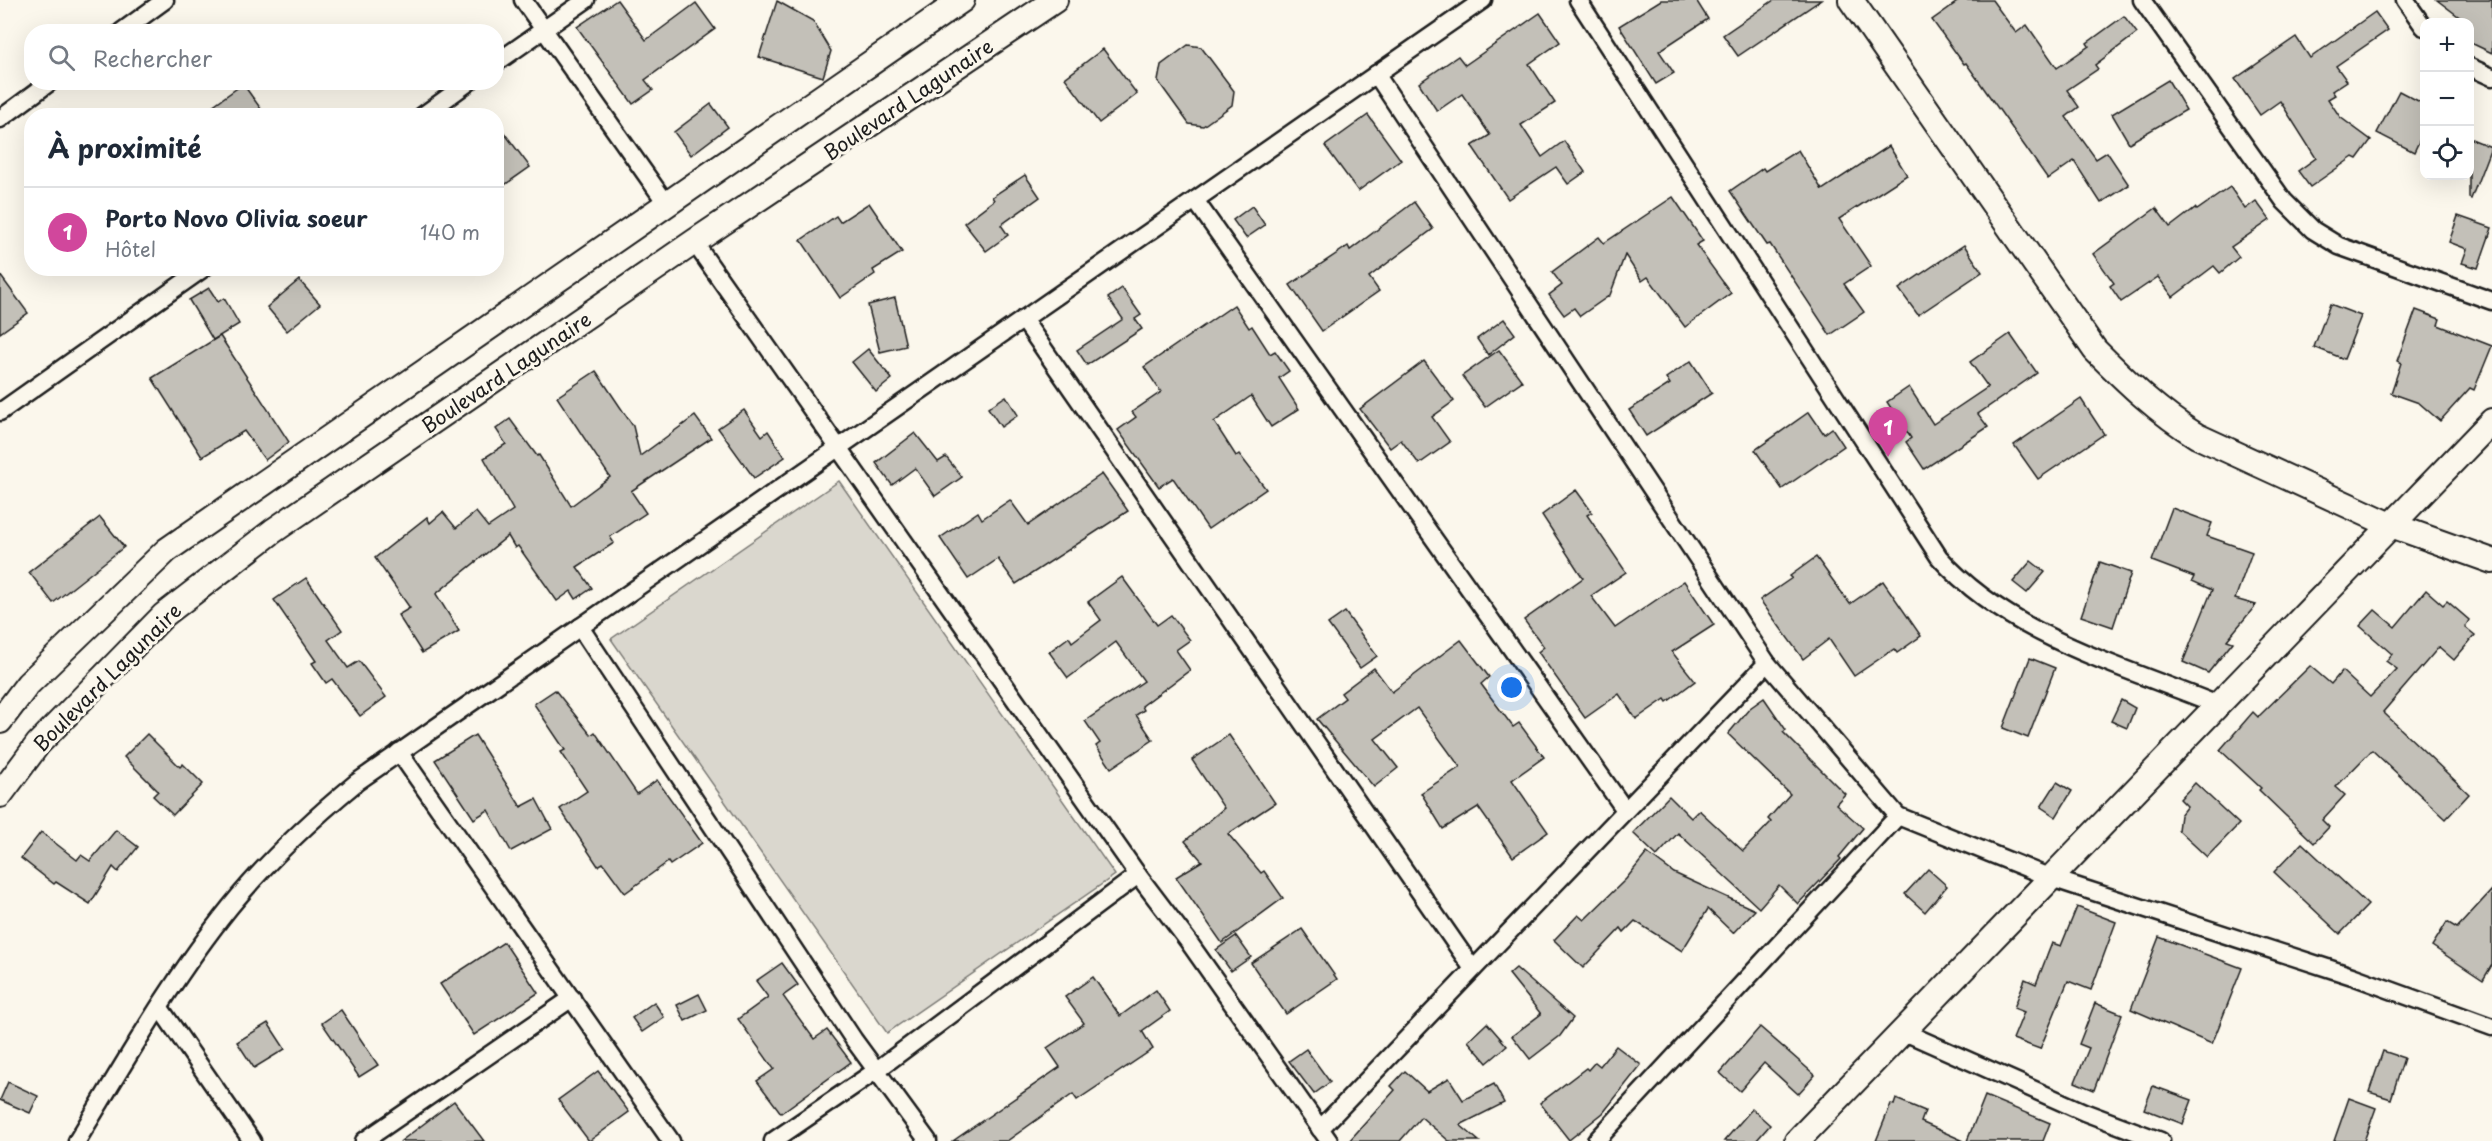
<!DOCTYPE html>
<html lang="fr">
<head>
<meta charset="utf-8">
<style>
	:root { --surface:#fff; --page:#f2f2f3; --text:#1f2937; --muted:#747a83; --line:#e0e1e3; --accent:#1f6fb2 }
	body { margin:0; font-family:"Playpen Sans",sans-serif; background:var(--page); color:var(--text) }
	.controls { position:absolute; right:18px; top:18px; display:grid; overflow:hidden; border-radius:12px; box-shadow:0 6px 24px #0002 }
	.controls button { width:54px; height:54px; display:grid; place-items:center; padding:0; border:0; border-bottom:2px solid var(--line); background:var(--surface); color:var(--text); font:30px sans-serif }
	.you { position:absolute; left:1512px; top:688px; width:21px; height:21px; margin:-15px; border:4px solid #fff; border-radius:50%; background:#1a73e8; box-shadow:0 0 0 9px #1a73e833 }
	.badge { display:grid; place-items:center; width:39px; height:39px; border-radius:50%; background:var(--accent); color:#fff; font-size:20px; font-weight:700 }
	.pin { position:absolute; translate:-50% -50px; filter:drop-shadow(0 2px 3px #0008) }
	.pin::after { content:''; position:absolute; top:32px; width:21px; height:18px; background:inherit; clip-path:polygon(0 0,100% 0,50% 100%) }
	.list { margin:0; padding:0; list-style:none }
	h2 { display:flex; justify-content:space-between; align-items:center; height:78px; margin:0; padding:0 24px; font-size:26px }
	h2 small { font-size:20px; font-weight:400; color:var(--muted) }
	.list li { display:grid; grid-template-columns:39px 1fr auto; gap:18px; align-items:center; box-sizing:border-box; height:90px; padding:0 24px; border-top:2px solid var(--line) }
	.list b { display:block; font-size:22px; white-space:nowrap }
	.list p { margin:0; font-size:20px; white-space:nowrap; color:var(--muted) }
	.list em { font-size:20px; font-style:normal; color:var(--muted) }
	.icon { flex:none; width:33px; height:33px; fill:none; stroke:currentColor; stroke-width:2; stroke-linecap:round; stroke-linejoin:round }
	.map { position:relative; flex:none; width:2492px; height:1141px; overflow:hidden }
	.search { position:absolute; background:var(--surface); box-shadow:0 6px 24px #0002; left:24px; top:24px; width:480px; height:66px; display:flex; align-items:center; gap:15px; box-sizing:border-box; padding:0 21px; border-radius:24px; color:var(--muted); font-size:22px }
	.panel { position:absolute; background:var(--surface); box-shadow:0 6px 24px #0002; left:24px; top:108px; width:480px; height:168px; border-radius:24px }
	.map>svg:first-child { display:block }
	.green { fill:#dad7ce; stroke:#7b7a75; stroke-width:1.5 }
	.building { fill:#c3c0b8; stroke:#1c1c1c; stroke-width:1.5 }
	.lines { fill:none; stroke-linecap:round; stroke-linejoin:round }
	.street-casing { stroke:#1c1c1c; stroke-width:21 }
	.secondary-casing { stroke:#1c1c1c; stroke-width:28 }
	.street { stroke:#fbf7ec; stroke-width:16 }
	.secondary { stroke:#fbf7ec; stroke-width:24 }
	.labels { text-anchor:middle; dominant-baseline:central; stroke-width:6; stroke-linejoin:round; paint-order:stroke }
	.street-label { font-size:20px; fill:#1c1c1c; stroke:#fbf7ec }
</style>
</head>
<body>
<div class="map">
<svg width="2492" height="1141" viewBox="0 0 2492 1141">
	<rect width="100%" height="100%" fill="#fbf7ec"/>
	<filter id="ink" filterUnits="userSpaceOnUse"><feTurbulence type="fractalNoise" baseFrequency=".0167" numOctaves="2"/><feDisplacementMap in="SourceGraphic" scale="12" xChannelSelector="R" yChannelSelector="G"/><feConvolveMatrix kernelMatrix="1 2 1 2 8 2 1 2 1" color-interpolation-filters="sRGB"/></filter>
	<g filter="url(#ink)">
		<polygon class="green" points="839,481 1115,875 887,1033 611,639"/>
		<g class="building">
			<polygon points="617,0 646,40 696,3 715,29 645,80 653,90 633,104 577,27"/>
			<polygon points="1661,0 1696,0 1708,19 1659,51 1674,73 1656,84 1619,26"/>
			<polygon points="1774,0 1821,0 1738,56 1723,35"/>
			<polygon points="1960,0 1992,0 2016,33 2027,25 2057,68 2089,46 2087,43 2124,16 2137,33 2095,65 2098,69 2067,90 2079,107 2066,117 2096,159 2107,152 2129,185 2101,203 2074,161 2048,179 1966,63 1964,64 1932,20"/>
			<polygon points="2437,0 2492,0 2492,53 2469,42 2469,22 2466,22"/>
			<polygon points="777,1 813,21 831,51 823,77 759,57"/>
			<polygon points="2375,12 2388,30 2336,66 2347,81 2332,91 2335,95 2328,99 2340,117 2371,140 2357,159 2353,157 2310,187 2298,171 2316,158 2280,101 2260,115 2235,79 2296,37 2310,58"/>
			<polygon points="1540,13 1560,42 1529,64 1555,103 1521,125 1542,157 1564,141 1585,172 1568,184 1556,167 1508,199 1472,146 1490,135 1462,94 1437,111 1419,83 1458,56 1465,65"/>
			<polygon points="1188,45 1201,47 1234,91 1232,105 1203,126 1189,124 1158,81 1161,65"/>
			<polygon points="1103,49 1137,94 1099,123 1065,78"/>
			<polygon points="2168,80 2186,110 2129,143 2112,114"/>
			<polygon points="243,84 261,109 251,116 198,116"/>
			<polygon points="2399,91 2424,104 2424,131 2414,152 2377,133"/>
			<polygon points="711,104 728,127 691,155 674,132"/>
			<polygon points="1368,115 1401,160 1358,191 1325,146"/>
			<polygon points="496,122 530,167 496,191"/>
			<polygon points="2469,138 2491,147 2471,199 2469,198"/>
			<polygon points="1889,146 1907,175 1839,219 1871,266 1844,284 1864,312 1830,335 1770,244 1767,245 1730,191 1763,168 1765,171 1798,150 1822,190"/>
			<polygon points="1025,175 1040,197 1001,225 1008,235 986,251 964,223 994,200 992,197"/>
			<polygon points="2230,187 2245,209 2256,201 2270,220 2231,247 2239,257 2220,273 2214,266 2173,297 2158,277 2121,302 2110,286 2114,283 2093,254 2156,208 2170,227 2195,208 2197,210"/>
			<polygon points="1673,197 1703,241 1696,245 1731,293 1685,327 1648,277 1642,281 1625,255 1610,295 1580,316 1574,308 1564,315 1549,295 1562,285 1552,272 1599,237 1604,243"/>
			<polygon points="1414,202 1433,229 1369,277 1379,291 1322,331 1290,285 1348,246 1350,250"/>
			<polygon points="869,203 902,252 873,270 875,274 840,298 801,240 836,216 840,222"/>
			<polygon points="1252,206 1265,225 1246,238 1233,220"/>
			<polygon points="2458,216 2492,228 2478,268 2462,263 2467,249 2449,242"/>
			<polygon points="1964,245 1982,272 1918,315 1899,289"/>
			<polygon points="0,275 28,313 0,333"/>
			<polygon points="299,280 320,304 287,331 267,307"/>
			<polygon points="209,288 218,302 224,298 239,324 213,340 189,300"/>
			<polygon points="1122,288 1141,315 1135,319 1142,329 1087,365 1077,350 1123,319 1108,298"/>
			<polygon points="895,298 906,346 880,352 868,305"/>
			<polygon points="2330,304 2361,316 2344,359 2314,347"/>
			<polygon points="1234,305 1249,328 1252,326 1270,354 1275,351 1289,371 1279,378 1299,409 1271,427 1251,396 1214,422 1236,456 1239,454 1266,489 1208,529 1173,478 1159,487 1118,430 1136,417 1132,412 1161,392 1144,367"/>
			<polygon points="2416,310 2440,319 2438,325 2492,346 2474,390 2470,388 2440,421 2419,403 2391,393 2401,363 2397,361"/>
			<polygon points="1504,319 1515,334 1488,355 1477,339"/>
			<polygon points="2010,334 2037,373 1978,414 1988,427 1924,469 1906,442 1911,438 1887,402 1909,387 1933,424 1988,387 1970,362"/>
			<polygon points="220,336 289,442 265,460 244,431 202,457 152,378"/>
			<polygon points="868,349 892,379 876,392 852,362"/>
			<polygon points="1499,350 1522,381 1485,407 1462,376"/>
			<polygon points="1424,361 1454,401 1432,417 1450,442 1419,464 1401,440 1390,448 1360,409"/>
			<polygon points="1691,361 1712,393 1646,436 1629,410 1670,384 1666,378"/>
			<polygon points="596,371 633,426 640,456 695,416 711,438 631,491 646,513 610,537 614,543 577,567 592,588 576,599 571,591 557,601 518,546 515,548 508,536 436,594 459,631 422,653 398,615 410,608 375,558 427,517 430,523 443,512 456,528 476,512 488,527 513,510 484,458 506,444 496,429 510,419 537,456 539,455 571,506 610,477 557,397"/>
			<polygon points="1006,396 1018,415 1001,427 988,408"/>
			<polygon points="2081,399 2104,434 2038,479 2014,445"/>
			<polygon points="744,410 762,436 768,431 785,457 754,478 718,428"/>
			<polygon points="1809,412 1824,434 1832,428 1844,446 1782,489 1755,450"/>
			<polygon points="915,433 938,462 946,457 962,477 935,496 915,468 892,485 876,463"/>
			<polygon points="1102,474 1128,511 1016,584 998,559 968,579 940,538 978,512 982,519 1010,500 1028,525"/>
			<polygon points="1576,490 1592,512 1587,515 1626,572 1591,596 1615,628 1684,581 1714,625 1672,652 1695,681 1667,702 1665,699 1636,719 1619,694 1585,718 1538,652 1544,647 1524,620 1583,578 1542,515"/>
			<polygon points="2172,508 2212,523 2207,536 2252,552 2235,599 2256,605 2227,640 2233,642 2208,673 2183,662 2212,590 2192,581 2194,577 2152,561"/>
			<polygon points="100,517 124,547 53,603 29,572"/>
			<polygon points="1816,557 1850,604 1883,581 1921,636 1897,653 1894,649 1854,676 1829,639 1803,659 1760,600 1792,578 1790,576"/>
			<polygon points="2031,561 2045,572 2027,593 2013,582"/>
			<polygon points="2100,562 2131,573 2113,627 2081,616"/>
			<polygon points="1122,577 1157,625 1171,615 1190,640 1176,650 1190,670 1142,706 1144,710 1136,715 1153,740 1111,768 1096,746 1100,743 1085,721 1144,681 1116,642 1068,678 1049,652 1069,637 1072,642 1101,620 1088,602"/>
			<polygon points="306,578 342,630 328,640 348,668 359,661 386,697 360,716 332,679 326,683 312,663 316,661 274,600"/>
			<polygon points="2426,590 2443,605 2447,601 2469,620 2465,627 2475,635 2454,660 2439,647 2383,712 2469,794 2446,819 2372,750 2336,787 2345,795 2322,820 2329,827 2314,843 2259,790 2261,788 2220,750 2253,712 2258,717 2310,666 2331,684 2342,671 2370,697 2397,669 2386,661 2392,654 2360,626 2375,610 2395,627"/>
			<polygon points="1345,612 1377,656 1360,668 1328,624"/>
			<polygon points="1461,640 1489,677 1481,684 1513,727 1519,723 1544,757 1512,780 1548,832 1513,857 1478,807 1443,829 1421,793 1460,767 1417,708 1375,739 1398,768 1374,787 1317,719 1345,698 1341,693 1374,668 1392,692"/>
			<polygon points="2030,658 2055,668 2028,738 2003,728"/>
			<polygon points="555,690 591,735 595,732 637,794 657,780 702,843 670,865 668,862 625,893 603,863 598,866 560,809 587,791 561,752 565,750 534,704"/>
			<polygon points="1764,698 1786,730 1783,732 1845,794 1836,804 1863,828 1839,857 1841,859 1798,904 1779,885 1759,908 1678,833 1657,856 1633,833 1669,796 1691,818 1699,810 1743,851 1771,822 1768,819 1790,794 1728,734 1750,708"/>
			<polygon points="2121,700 2135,708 2127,728 2111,721"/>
			<polygon points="147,734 180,767 183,764 203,784 173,815 153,796 158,791 124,757"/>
			<polygon points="475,735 521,807 536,799 552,829 511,851 488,810 474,819 435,760"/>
			<polygon points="1229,735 1275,803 1228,834 1261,873 1264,871 1283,898 1222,943 1176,877 1202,861 1185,841 1224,808 1192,760"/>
			<polygon points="2057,782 2072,791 2056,817 2041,807"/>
			<polygon points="2195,783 2239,824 2207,857 2178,830 2180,815 2187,806 2180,799"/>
			<polygon points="116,830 138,847 118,872 113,867 90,904 56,882 54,884 21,858 41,832 77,860 81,855 90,861"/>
			<polygon points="2302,843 2368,905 2340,934 2274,872"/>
			<polygon points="1647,853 1674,873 1755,910 1733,933 1708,909 1682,951 1635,921 1624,932 1621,928 1583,968 1554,940 1578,915 1584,920 1626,879"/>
			<polygon points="1928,869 1947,886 1925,912 1905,894"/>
			<polygon points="2492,890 2492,965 2483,980 2432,946 2447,922 2457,928"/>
			<polygon points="2077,907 2116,922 2091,990 2068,981 2040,1049 2013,1039 2024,1012 2014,1008 2025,979 2036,984 2052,943 2061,946"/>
			<polygon points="1302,929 1337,979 1286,1014 1251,963"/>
			<polygon points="1236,936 1251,957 1231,971 1216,950"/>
			<polygon points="2159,937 2242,968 2212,1044 2131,1009"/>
			<polygon points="504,942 538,993 474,1035 440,984"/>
			<polygon points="782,963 798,985 783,996 814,1039 827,1030 851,1062 781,1113 757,1081 774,1069 738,1019 768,997 756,981"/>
			<polygon points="1516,968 1573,1018 1560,1036 1530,1059 1512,1036 1541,1014 1509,974"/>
			<polygon points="1093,977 1120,1016 1156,990 1170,1011 1142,1031 1153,1049 1077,1100 1073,1094 1007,1141 953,1141 1060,1067 1047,1048 1084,1023 1065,997"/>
			<polygon points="699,994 707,1010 685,1021 677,1005"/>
			<polygon points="654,1002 664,1017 642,1032 632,1018"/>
			<polygon points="2095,1003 2122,1014 2094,1090 2075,1082 2089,1048 2079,1044"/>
			<polygon points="341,1010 378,1065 359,1077 322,1023"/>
			<polygon points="268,1023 285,1049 254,1068 237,1042"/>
			<polygon points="1487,1023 1507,1046 1487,1063 1468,1041"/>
			<polygon points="1760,1027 1815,1075 1798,1094 1764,1063 1740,1091 1720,1073"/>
			<polygon points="1616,1046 1641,1065 1603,1113 1569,1140 1540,1103 1586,1068 1588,1070 1595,1062 1600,1066"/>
			<polygon points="1306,1049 1330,1082 1314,1094 1289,1061"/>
			<polygon points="2383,1051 2404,1058 2391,1099 2369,1092"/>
			<polygon points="598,1071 629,1112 589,1141 558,1100"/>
			<polygon points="1405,1071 1427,1091 1449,1078 1463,1100 1494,1084 1504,1103 1460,1125 1479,1141 1449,1141 1421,1117 1400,1141 1349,1141 1395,1090 1391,1086"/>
			<polygon points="8,1082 38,1096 30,1113 0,1100"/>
			<polygon points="2153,1086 2192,1100 2183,1124 2144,1109"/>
			<polygon points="1985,1096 2050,1123 2043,1141 1967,1141"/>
			<polygon points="2349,1098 2376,1108 2364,1141 2334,1141"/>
			<polygon points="1896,1099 1925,1111 1921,1122 1964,1141 1876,1141 1891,1104 1894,1105"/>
			<polygon points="454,1101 484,1141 401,1141"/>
			<polygon points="1752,1109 1770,1125 1756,1141 1724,1141"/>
		</g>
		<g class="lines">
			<defs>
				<g id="street">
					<polyline points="523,0 666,203"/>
					<path d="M1578,0L1939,557C2009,636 2122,666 2218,705"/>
					<polyline points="2142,0 2284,201 2313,230 2339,246 2492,301"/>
					<polyline points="2405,0 2424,27"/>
					<polyline points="121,32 165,0"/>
					<polyline points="496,63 586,0"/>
					<polyline points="2470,67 2492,77"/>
					<polyline points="1376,74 1767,663 1898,816 2051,878 2352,976 2492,1027"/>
					<polyline points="422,116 469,82"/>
					<polyline points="0,119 50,82"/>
					<polyline points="1195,200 1625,810"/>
					<polyline points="694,242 1138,875 1188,941 1329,1141"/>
					<polyline points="1023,319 1473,969"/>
					<polyline points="0,412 204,268"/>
					<polyline points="580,627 854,1040 928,1141"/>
					<polyline points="399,752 671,1141"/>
					<polyline points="160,1008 252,1141"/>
					<polyline points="1902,1031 2084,1112 2161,1141"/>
					<polyline points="1320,1129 1767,663"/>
					<path d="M77,1141C125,1062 172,979 230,907C267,861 311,820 357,782L1483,0"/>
					<polyline points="364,1141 572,998"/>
					<polyline points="773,1141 877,1070 1138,875"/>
					<polyline points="1596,1141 1898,816"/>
				</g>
				<g id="secondary">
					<path d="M1851,0L2095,350C2127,382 2158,412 2197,436L2391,525L2492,561"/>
					<polyline points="0,721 28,684 167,550 962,0"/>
					<polyline points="0,795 38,744 164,615 273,531 694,242 1055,0"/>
					<polyline points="1797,1141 2492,421"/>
				</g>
			</defs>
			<use href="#street" class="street-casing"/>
			<use href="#secondary" class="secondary-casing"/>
			<use href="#street" class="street"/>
			<use href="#secondary" class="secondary"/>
		</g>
	</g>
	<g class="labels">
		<g class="street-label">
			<text transform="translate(908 99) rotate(-34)">Boulevard Lagunaire</text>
			<text transform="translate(506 372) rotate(-34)">Boulevard Lagunaire</text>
			<text transform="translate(107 677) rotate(-45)">Boulevard Lagunaire</text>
		</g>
	</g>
</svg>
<div class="controls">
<button>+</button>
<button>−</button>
<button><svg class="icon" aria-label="locate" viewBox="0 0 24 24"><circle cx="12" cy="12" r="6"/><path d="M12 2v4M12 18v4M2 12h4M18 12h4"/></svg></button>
</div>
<div class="you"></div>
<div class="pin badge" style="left:1888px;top:457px;background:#d1479c">1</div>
<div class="search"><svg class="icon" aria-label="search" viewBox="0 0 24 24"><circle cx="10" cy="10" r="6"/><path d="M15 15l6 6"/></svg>Rechercher</div>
<section class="panel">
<h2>À proximité<small></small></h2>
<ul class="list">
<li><span class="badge" style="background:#d1479c">1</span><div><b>Porto Novo Olivia soeur</b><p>Hôtel</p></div><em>140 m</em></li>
</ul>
</section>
</div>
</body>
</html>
